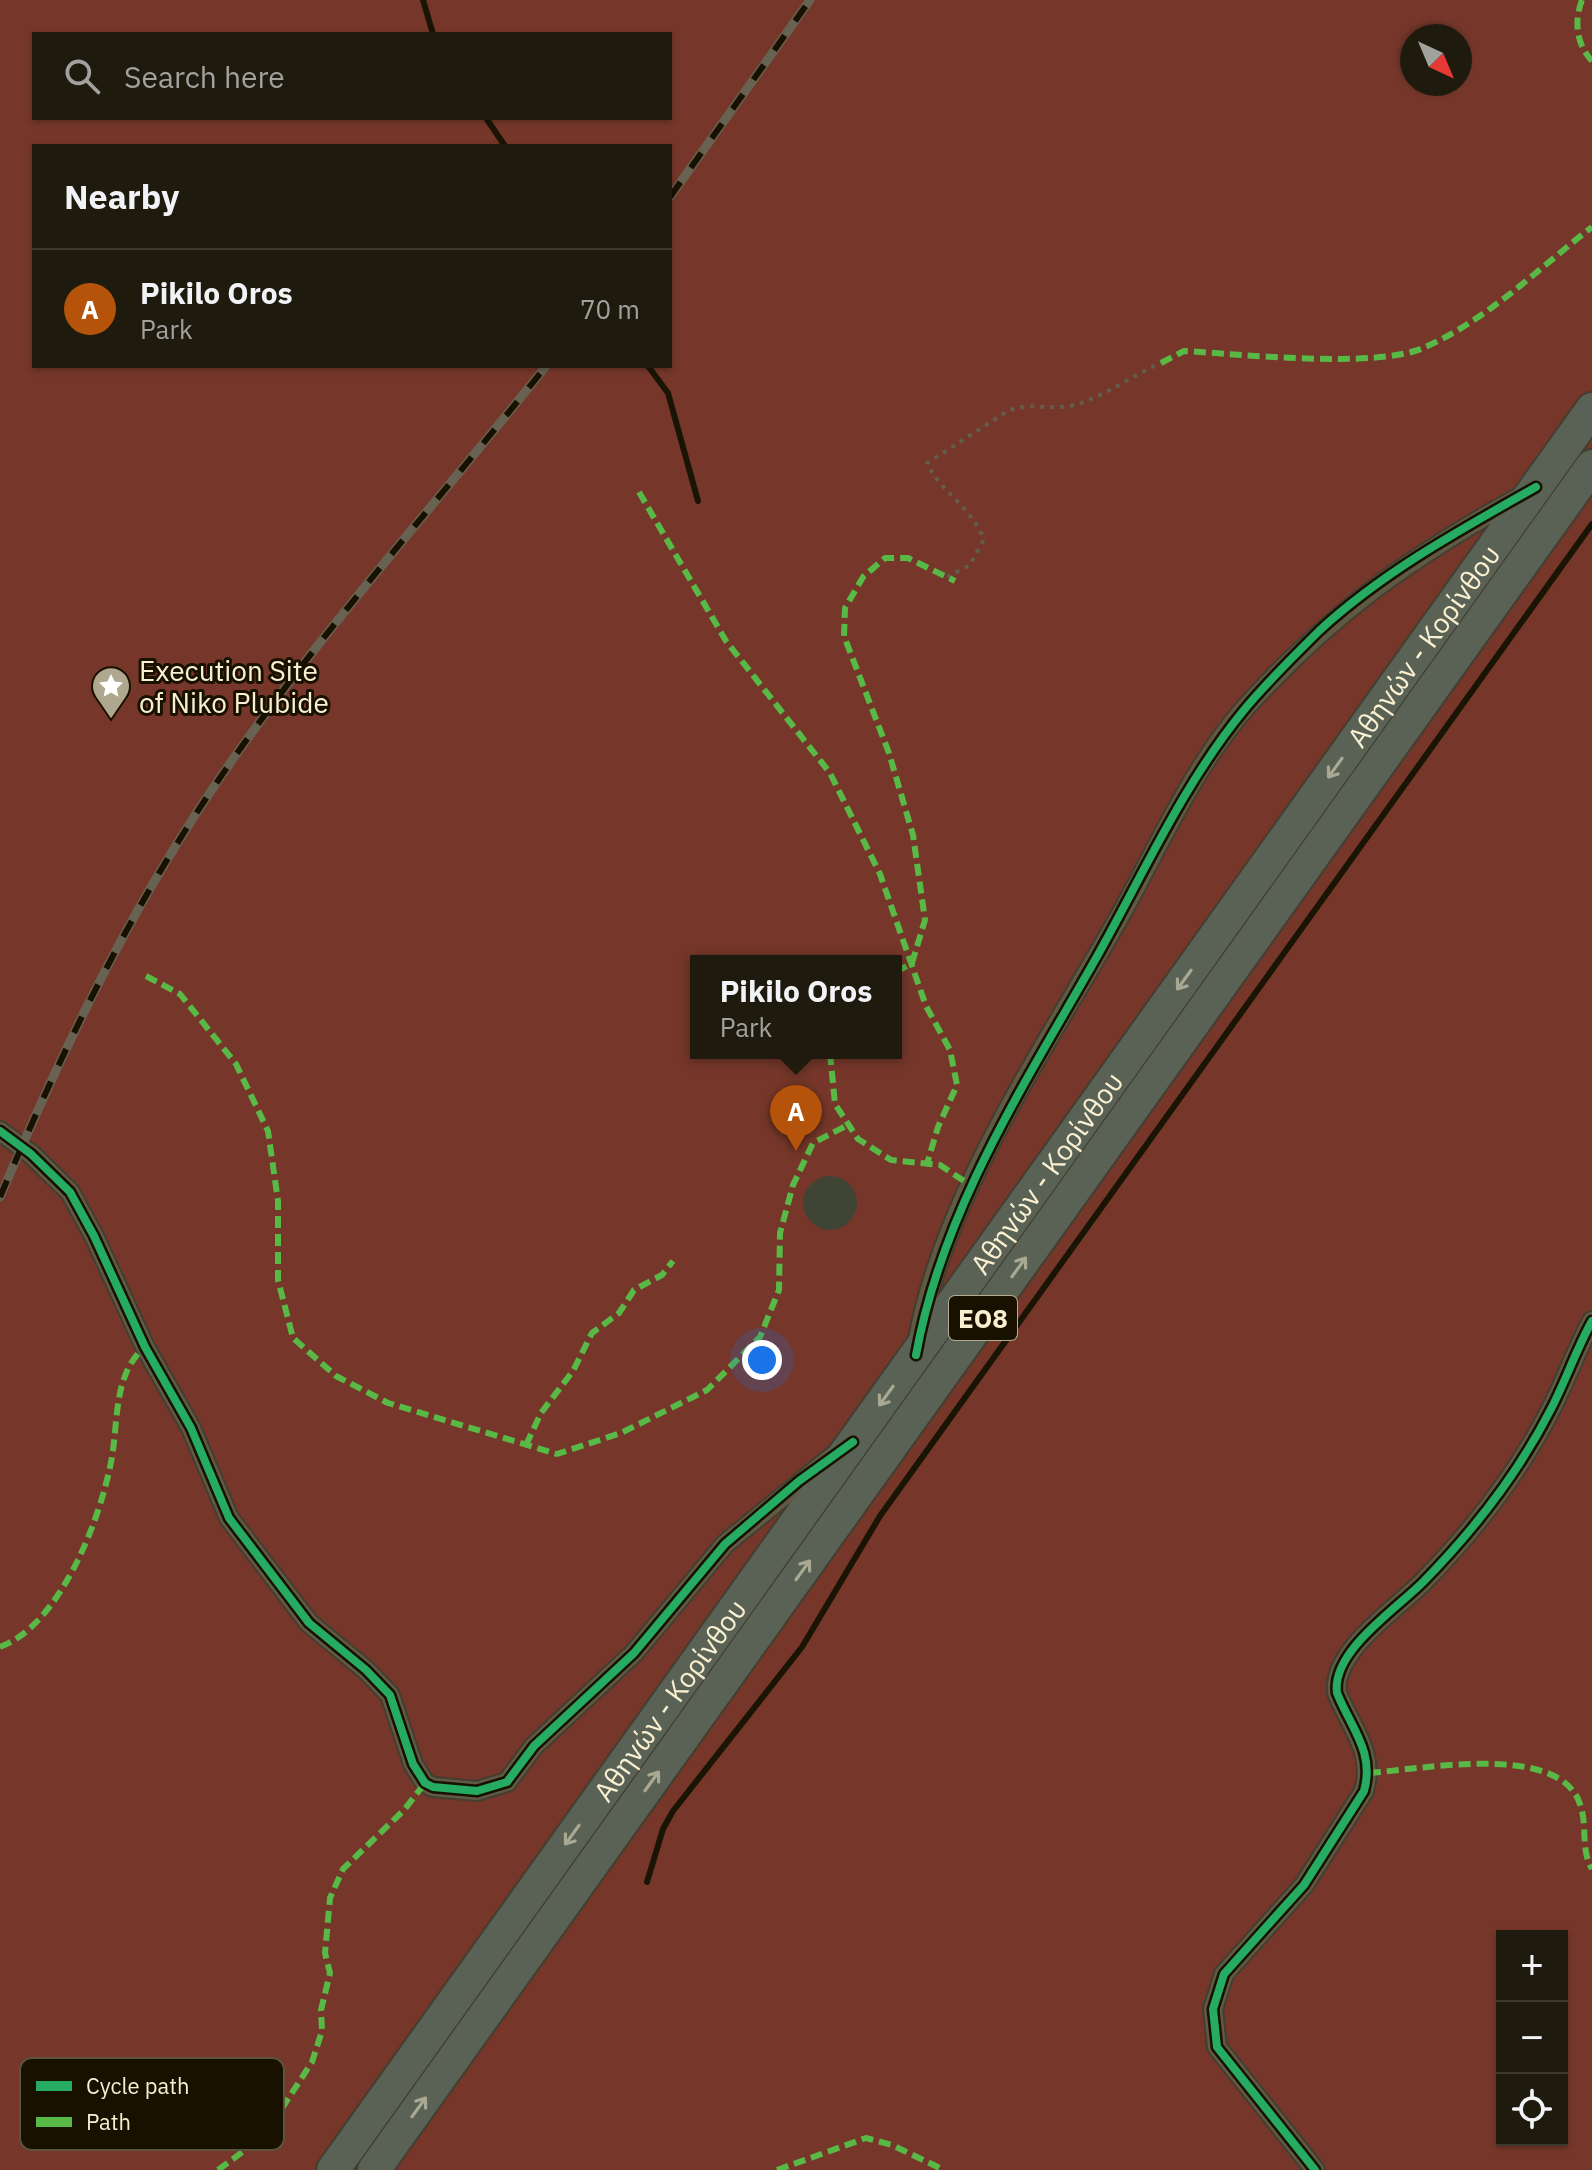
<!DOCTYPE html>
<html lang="en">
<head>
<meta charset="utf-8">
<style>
	:root { --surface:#1e1a0e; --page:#262317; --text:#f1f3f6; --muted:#a1a19e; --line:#3c382e; --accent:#b45309 }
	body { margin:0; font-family:"IBM Plex Sans",sans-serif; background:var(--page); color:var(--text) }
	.controls { position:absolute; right:24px; bottom:24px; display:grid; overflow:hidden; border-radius:0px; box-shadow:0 2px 6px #0004 }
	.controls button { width:72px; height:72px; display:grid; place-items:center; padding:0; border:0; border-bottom:2px solid var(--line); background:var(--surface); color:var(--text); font:40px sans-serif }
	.compass { position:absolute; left:1400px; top:24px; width:72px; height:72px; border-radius:50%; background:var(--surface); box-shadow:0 2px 6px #0004; rotate:136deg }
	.you { position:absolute; left:762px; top:1360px; width:28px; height:28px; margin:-20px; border:6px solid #fff; border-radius:50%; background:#1a73e8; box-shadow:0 0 0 12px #1a73e833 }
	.badge { display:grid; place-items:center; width:52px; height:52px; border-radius:50%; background:var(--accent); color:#fff; font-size:26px; font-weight:700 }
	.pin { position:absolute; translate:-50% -66px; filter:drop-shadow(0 2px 4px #0008) }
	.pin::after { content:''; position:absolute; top:42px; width:28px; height:24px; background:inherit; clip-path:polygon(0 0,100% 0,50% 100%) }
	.popup { position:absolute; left:690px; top:955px; width:212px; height:104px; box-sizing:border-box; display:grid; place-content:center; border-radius:0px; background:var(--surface); filter:drop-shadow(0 2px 6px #0005); font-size:26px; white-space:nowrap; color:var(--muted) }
	.popup b { font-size:30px; color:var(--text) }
	.popup::after { content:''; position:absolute; left:50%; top:100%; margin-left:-16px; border:16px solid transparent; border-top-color:var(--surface) }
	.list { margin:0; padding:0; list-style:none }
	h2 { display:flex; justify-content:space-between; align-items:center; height:104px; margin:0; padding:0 32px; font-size:34px }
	h2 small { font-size:26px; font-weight:400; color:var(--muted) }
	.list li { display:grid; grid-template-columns:52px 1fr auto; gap:24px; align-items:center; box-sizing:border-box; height:120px; padding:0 32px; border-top:2px solid var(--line) }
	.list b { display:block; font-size:30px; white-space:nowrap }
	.list p { margin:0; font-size:26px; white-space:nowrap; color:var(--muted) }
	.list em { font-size:26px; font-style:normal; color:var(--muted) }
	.icon { flex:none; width:44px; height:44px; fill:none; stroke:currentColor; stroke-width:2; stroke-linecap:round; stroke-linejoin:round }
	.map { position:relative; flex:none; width:1592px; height:2170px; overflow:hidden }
	.search { position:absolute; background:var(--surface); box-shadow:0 2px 6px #0004; left:32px; top:32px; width:640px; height:88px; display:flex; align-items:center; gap:20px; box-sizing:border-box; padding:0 28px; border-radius:0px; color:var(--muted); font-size:30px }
	.panel { position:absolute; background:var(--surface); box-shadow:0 2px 6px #0004; left:32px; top:144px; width:640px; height:224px; border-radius:0px }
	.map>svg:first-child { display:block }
	.green { fill:#76372a; fill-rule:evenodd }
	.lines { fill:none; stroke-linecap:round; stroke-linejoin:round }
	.stream { stroke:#1a1404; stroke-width:6 }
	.building { fill:#3f4434 }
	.minor-casing { stroke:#433e30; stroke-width:22 }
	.trunk-casing { stroke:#433e30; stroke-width:36 }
	.path { stroke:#625d4c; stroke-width:4; stroke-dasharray:4 6; stroke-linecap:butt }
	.minor { stroke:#605944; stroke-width:18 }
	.trunk { stroke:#596254; stroke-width:32 }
	.rail-casing { stroke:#676251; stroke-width:9 }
	.rail { stroke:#191100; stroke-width:6; stroke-dasharray:18; stroke-linecap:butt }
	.quiet { stroke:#58b947; stroke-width:6; stroke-dasharray:12 6; stroke-linecap:butt }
	.cycleway-casing { stroke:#191100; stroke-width:13 }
	.cycleway { stroke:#26ab63; stroke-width:8 }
	.oneway { stroke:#a9a892 }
	.labels { text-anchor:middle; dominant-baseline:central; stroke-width:6; stroke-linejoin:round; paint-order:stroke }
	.shield { fill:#191100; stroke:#b6ac92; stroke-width:2 }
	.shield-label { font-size:26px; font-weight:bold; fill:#f9efd1 }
	.street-label { font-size:28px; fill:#f9efd1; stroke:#191100 }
	.poi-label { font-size:28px; fill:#f9efd1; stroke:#191100; text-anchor:start }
	.key { fill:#191100; stroke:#5c543f; stroke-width:2 }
	.key-label { font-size:22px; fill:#f9efd1 }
</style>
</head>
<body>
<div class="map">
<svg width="1592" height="2170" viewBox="0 0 1592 2170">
	<rect width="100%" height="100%" fill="#282312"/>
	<path class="green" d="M0,0H1592V2170H0ZM34,34H670V118H34ZM1412,36H1460V84H1412ZM34,146H670V366H34ZM696,961H896V1053H696ZM1502,1936H1562V2140H1502Z"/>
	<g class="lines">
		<g class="stream">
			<polyline points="423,0 433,34"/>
			<polyline points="486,118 505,146"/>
			<polyline points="648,366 668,393 698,501"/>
			<polyline points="647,1882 663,1829 673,1811 802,1647 880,1516 1592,524"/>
		</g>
	</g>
	<circle class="building" cx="830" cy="1203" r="27"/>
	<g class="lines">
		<defs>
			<g id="minor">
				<polyline points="0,1131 31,1154 70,1192 94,1236 145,1347 191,1428 229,1518 309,1623 366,1670 390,1695 413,1764 425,1783 433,1787 477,1791 507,1782 534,1746 634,1653 725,1544 833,1456"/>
				<path d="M918,1339C945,1192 1048,1044 1121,914C1159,846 1193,767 1246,707C1333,611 1411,557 1523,495"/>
				<path d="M1315,2170L1217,2047L1213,2009L1224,1974L1304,1885L1364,1791C1375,1752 1351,1728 1337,1693C1331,1651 1398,1608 1424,1581C1473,1531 1519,1472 1551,1409C1566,1380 1576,1350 1592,1321"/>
			</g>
			<g id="trunk">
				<path id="s1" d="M333,2170L1592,409"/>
				<polyline points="374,2170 1592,466"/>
			</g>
		</defs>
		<use href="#minor" class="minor-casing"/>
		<use href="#trunk" class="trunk-casing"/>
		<path class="path" d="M947,577L970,565L984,539C968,503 943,495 927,463L1008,411C1029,402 1049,410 1070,406C1104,398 1130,376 1161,363"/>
		<use href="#minor" class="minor"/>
		<use href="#trunk" class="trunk"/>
		<defs>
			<g id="rail">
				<polyline points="670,197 810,0"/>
				<path d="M0,1197C59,1058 125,919 209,794C310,643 433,508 546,366"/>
			</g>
		</defs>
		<use href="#rail" class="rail-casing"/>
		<use href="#rail" class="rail"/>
		<g class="quiet">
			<path d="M1582,0C1574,21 1576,44 1592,61"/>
			<path d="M1161,363L1184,351C1240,354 1375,369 1423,348C1486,321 1538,269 1592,227"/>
			<polyline points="639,492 726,641 830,773 880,874 926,1006 950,1050 957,1085 938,1127 927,1164"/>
			<polyline points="896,972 912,963 925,920 913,835 889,753 844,636 845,608 863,577 885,558 908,558 955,581"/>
			<polyline points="146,976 180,994 236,1064 268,1131 278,1201 278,1280 293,1338 336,1376 388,1403 557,1454 621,1433 707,1390 760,1337 779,1290 780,1233 793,1185 813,1143 848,1125"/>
			<polyline points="830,1053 835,1104 858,1139 891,1160 940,1165 970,1185"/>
			<polyline points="526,1445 541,1413 573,1371 592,1333 619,1313 634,1290 662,1275 673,1261"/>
			<path d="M0,1647C60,1625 100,1520 111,1462C119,1423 112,1375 145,1347"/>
			<path d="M1369,1773C1418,1770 1559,1741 1580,1804C1588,1826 1580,1849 1592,1869"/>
			<polyline points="218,2170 264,2136 312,2062 322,2031 321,2010 330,1973 325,1953 330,1898 343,1869 404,1810 425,1783"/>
			<polyline points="777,2170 866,2138 892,2145 944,2170"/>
		</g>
		<defs>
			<g id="cycleway">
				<polyline points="0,1131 31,1154 70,1192 94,1236 145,1347 191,1428 229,1518 309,1623 366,1670 390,1695 413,1764 425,1783 433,1787 477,1791 507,1782 534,1746 634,1653 725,1544 799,1481 853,1442"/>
				<path d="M916,1355C942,1211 1024,1085 1095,960C1142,877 1183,784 1244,710C1266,683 1294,656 1319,631C1383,572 1460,530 1536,487"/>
				<path d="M1315,2170L1217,2047L1213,2009L1224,1974L1304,1885L1364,1791C1375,1752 1351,1728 1337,1693C1331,1651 1398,1608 1424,1581C1473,1531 1519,1472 1551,1409C1566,1380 1576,1350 1592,1321"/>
			</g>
		</defs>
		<use href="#cycleway" class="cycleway-casing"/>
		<use href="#cycleway" class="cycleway"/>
	</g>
	<defs><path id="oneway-shaft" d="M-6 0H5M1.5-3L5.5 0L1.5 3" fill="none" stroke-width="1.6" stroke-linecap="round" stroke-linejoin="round" transform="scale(2)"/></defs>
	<g class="oneway">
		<use href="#oneway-shaft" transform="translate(1335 768) rotate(126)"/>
		<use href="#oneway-shaft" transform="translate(1184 980) rotate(126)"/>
		<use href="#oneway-shaft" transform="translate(1019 1267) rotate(-54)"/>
		<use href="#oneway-shaft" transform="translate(886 1396) rotate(126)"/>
		<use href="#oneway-shaft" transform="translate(803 1570) rotate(-54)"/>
		<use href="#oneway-shaft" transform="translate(652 1781) rotate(-54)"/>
		<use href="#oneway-shaft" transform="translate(572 1835) rotate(126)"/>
		<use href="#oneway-shaft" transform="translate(419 2107) rotate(-54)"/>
	</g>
	<defs>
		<symbol id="sight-pin" viewBox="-11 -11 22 30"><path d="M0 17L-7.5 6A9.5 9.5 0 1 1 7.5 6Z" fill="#b0a88e" stroke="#191100"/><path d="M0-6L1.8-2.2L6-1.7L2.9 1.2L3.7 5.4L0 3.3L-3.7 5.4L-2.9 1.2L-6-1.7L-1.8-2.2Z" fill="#fff"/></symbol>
	</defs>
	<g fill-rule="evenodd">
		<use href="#sight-pin" x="89" y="664" width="44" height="60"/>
	</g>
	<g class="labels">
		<rect class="shield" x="949" y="1296" width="68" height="44" rx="6"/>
		<g class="shield-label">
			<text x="983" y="1318">ΕΟ8</text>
		</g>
		<g class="street-label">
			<text stroke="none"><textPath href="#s1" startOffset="1874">Αθηνών - Κορίνθου</textPath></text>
			<text stroke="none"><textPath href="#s1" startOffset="1226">Αθηνών - Κορίνθου</textPath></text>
			<text stroke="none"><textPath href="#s1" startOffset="578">Αθηνών - Κορίνθου</textPath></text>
		</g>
		<g class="poi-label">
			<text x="139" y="670">Execution Site<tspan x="139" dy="32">of Niko Plubide</tspan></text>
		</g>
	</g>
	<rect x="20" y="2058" width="264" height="92" rx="12" class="key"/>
	<rect x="36" y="2081" width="36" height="10" fill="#26ab63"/>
	<rect x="36" y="2117" width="36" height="10" fill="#58b947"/>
	<g class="key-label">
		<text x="86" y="2094">Cycle path</text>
		<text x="86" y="2130">Path</text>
	</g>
</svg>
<div class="controls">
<button>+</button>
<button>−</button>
<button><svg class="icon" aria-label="locate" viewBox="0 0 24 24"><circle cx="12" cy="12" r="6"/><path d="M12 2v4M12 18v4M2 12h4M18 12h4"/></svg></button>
</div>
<svg class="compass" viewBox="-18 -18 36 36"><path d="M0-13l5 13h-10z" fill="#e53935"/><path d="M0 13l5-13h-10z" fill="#a1a19e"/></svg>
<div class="you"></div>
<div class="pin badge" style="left:796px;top:1151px">A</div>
<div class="popup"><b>Pikilo Oros</b>Park</div>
<div class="search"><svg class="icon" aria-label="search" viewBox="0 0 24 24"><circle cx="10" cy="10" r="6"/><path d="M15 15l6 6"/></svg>Search here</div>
<section class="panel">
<h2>Nearby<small></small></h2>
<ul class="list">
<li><span class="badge">A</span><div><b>Pikilo Oros</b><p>Park</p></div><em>70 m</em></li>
</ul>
</section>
</div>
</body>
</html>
